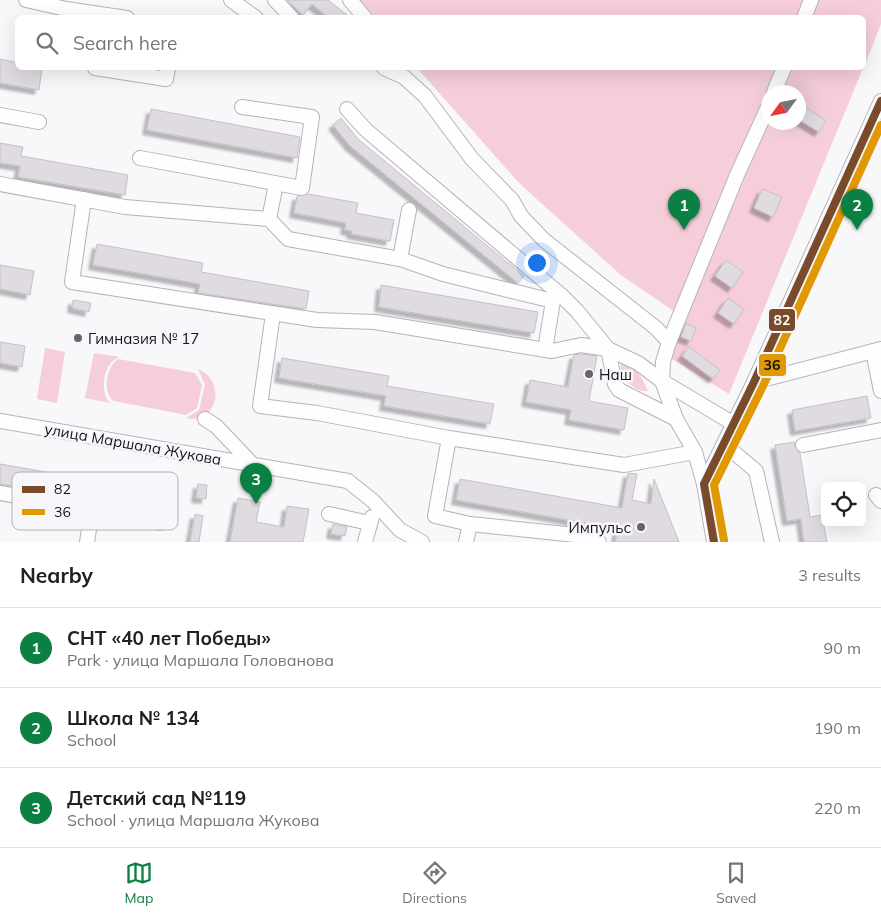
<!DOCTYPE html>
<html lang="en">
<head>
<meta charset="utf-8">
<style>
	:root { --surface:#fff; --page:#f2f2f2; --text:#202124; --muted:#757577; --line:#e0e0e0; --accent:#0b8043 }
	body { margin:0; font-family:Mulish,sans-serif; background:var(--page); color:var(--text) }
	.controls { position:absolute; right:15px; bottom:15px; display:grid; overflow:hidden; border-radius:8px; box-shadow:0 5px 20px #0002 }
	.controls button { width:45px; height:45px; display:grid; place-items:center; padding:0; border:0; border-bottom:1px solid var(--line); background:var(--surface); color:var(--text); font:25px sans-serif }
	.compass { position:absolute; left:761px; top:85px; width:45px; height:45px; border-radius:50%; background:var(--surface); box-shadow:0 5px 20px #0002; rotate:237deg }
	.you { position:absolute; left:536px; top:262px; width:18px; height:18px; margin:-12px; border:4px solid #fff; border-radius:50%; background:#1a73e8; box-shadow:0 0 0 8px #1a73e833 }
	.badge { display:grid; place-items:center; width:32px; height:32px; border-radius:50%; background:var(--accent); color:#fff; font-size:16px; font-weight:700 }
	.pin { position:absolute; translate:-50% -41px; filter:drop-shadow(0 1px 2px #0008) }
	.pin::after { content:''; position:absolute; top:26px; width:18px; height:15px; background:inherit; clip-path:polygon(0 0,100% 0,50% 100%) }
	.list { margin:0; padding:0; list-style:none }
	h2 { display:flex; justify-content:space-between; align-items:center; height:65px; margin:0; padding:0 20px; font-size:21px }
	h2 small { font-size:16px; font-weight:400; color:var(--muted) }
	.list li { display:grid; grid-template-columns:32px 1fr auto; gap:15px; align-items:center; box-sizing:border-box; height:80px; padding:0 20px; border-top:1px solid var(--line) }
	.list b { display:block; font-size:19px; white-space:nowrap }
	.list p { margin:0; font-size:16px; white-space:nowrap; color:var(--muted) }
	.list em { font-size:16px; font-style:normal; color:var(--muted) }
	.icon { flex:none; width:28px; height:28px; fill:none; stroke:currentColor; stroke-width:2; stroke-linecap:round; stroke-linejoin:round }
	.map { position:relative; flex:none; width:881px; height:542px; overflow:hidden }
	.search { position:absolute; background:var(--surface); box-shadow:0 5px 20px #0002; left:15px; right:15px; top:15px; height:55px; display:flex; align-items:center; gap:12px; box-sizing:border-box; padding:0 18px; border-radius:8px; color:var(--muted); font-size:19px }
	.sheet { height:305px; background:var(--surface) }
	nav { display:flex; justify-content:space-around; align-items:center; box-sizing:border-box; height:70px; border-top:1px solid var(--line); background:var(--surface); font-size:14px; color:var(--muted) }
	nav a { display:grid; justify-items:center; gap:2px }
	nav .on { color:var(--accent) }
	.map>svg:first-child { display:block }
	.green { fill:#f5ceda; fill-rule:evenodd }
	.building { fill:#dfdbe0; stroke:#c5c1c6; filter:url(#shadow) }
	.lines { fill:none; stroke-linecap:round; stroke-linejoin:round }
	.minor-casing { stroke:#b5b3b9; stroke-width:16 }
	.minor { stroke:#fefefe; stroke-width:14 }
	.bus-1-casing { stroke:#f7f6fb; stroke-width:11 }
	.bus-2-casing { stroke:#f7f6fb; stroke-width:11 }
	.bus-1 { stroke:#7a4b2a; stroke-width:8 }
	.bus-2 { stroke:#e09803; stroke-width:8 }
	.poi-dot { fill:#65646a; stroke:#f7f6fb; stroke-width:2 }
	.labels { text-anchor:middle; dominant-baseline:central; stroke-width:5; stroke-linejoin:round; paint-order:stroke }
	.poi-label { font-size:15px; fill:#16151d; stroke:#f7f6fb; text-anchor:start }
	.street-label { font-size:15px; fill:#16151d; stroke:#f7f6fb }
	.key { fill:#f7f6fb; stroke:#b4b2b8; stroke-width:1 }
	.key-label { font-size:14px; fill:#16151d }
	.line-badge { stroke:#f7f6fb; stroke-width:2 }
	.badge-label { font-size:14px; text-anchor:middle; font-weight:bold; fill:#fff }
	.pale-badge-label { font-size:14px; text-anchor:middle; font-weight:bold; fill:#111 }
</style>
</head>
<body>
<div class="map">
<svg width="881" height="542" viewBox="0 0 881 542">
	<defs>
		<filter id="shadow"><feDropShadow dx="-4.5" dy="4.5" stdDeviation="1" flood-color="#0004"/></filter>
	</defs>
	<rect width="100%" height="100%" fill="#f8f7fa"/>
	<g class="green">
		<polygon points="360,0 881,0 881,24 864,67 864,18 375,18"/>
		<path d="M417,68H863L729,394L669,357L684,318L622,276L520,184ZM768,92H798V122H768Z"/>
		<polygon points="45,348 65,352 57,403 37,399"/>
		<path d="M94,353L120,357C103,361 99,392 110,403L85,398Z"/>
		<path d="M118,359L195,373L202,385L197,408L186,415L114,401C102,393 106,367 118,359Z"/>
		<path d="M621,362C636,364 642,378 648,391C637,393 628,382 621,376Z"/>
		<path d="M198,369C227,381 218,425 186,418L199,410L205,385Z"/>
	</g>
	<g class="building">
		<polygon points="287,0 328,0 351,18 329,18 312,4 303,15"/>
		<polygon points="0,59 18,63 18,68 42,68 39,90 0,83"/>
		<polygon points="807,108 826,121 819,132 799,120"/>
		<polygon points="151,109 300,137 297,158 147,130"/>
		<polygon points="341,118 358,139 524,276 518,283 350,146 333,125"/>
		<polygon points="0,143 23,147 21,156 128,175 125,195 18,177 20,166 0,163"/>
		<polygon points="762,189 782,197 773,217 754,208"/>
		<polygon points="308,194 358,203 356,213 394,220 390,241 351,234 352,231 345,230 346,223 294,213 297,196"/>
		<polygon points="97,244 203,263 201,272 309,291 306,309 198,293 200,284 93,265"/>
		<polygon points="726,260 743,272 732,288 715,276"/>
		<polygon points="0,265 34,271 30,295 0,289"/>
		<polygon points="381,285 538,312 534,333 379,307"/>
		<polygon points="728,298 744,309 734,324 718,313"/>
		<polygon points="73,300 91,303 89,312 72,308"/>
		<polygon points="686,323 696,328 691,341 681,337"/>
		<polygon points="0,342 25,346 22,367 0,363"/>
		<polygon points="689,347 720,370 713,379 682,356"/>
		<polygon points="581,354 597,356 589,401 628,408 624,430 569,420 571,410 526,402 530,380 568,387 574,355"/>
		<polygon points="282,358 389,376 387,386 494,404 490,424 384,406 386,396 279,378"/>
		<polygon points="867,396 871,418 795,431 792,410"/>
		<polygon points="795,442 795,447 800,453 810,517 822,515 827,542 804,542 801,519 787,521 775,445"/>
		<polygon points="0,464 149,490 146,510 0,484"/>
		<polygon points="628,473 637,474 632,500 651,504 654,479 679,542 615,542 618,529 456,500 460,479 622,508"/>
		<polygon points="198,484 207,485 206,499 196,498"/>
		<polygon points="238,498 260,502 256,522 284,527 287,506 309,509 303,542 230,542"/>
		<polygon points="195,514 203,516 199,542 190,542"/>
		<polygon points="333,524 347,527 345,536 331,534"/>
	</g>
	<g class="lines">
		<defs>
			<g id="minor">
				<polyline points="26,0 66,9 127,18"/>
				<polyline points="231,0 256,18"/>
				<polyline points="275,0 292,18"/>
				<polyline points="350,0 365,18"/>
				<polyline points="804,18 811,0"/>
				<polyline points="95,68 166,79 168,68"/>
				<polyline points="384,68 404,77 425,96 472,159 512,200 521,216 544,240 656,328 669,342 663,362 662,381 676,419 695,452 704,484"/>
				<polyline points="774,92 784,68"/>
				<polyline points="347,109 366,130 561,295 577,311 608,349 638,363 662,381 734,424"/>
				<polyline points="0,115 39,122"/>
				<polyline points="140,158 302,188 312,117 242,107"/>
				<polyline points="0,184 125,207 269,219 288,239 400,259 443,274 553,301 545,350"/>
				<polyline points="84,199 72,282 317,320 375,322 552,351 581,345 608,349 615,384 619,390 676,419"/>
				<polyline points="269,219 276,184"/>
				<polyline points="400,259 409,210"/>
				<polyline points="273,314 260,406 317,413 449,438 624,465 695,452"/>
				<polyline points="669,342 737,175 768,107"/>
				<polyline points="873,351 881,391"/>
				<polyline points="754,382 881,349"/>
				<polyline points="205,419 216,426 252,464"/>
				<polyline points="0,421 348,481 373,501 400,530 422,542"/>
				<polyline points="449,438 435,516 470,524 595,537 599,542"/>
				<polyline points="724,444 756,471 772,542"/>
				<polyline points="803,445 881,430"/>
				<polyline points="0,493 160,523"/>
				<polyline points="876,495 881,501"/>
				<polyline points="329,514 369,523"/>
				<polyline points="87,542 92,510"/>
				<polyline points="365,542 372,517"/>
				<polyline points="466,542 470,524"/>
				<polyline points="714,542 704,484 754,382 881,101"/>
			</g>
		</defs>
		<use href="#minor" class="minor-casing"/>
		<use href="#minor" class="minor"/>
		<defs>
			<polyline id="bus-1" points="714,542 704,484 754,382 881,101"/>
			<polyline id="bus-2" points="724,540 714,485 763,386 881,125"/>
		</defs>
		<use href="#bus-1" class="bus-1-casing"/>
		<use href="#bus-2" class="bus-2-casing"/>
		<use href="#bus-1" class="bus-1"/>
		<use href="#bus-2" class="bus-2"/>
	</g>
	<g class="poi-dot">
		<circle cx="78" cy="338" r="5"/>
		<circle cx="589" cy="374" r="5"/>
		<circle cx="641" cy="527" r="5"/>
	</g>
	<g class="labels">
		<g class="poi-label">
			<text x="88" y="338">Гимназия № 17</text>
			<text x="599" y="374">Наш</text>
			<text x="631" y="527" text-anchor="end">Импульс</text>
		</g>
		<g class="street-label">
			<text transform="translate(133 444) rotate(10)">улица Маршала Жукова</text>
		</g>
	</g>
	<rect x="12" y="472" width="166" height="58" rx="8" class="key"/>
	<rect x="22" y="486" width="23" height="7" fill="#7a4b2a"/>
	<rect x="22" y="509" width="23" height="6" fill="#e09803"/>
	<g class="key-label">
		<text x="54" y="494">82</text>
		<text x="54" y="517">36</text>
	</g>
	<g class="line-badge">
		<rect x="768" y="308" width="28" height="24" rx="5" fill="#7a4b2a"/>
		<rect x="758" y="353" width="29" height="24" rx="5" fill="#e09803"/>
	</g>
	<g class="badge-label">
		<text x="782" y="325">82</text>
	</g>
	<g class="pale-badge-label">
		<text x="772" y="370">36</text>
	</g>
</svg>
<div class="controls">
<button><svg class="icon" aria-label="locate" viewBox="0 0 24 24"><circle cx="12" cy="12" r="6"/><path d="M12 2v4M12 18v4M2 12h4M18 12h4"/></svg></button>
</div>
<svg class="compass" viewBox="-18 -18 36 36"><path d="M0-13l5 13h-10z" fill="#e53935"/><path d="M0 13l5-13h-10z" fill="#757577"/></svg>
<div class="you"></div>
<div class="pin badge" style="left:684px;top:230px">1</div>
<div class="pin badge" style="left:857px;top:230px">2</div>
<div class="pin badge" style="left:256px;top:504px">3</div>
<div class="search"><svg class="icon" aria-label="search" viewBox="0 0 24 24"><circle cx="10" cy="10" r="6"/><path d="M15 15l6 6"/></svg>Search here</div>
</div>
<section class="sheet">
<h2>Nearby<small>3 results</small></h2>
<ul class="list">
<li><span class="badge">1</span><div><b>СНТ «40 лет Победы»</b><p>Park · улица Маршала Голованова</p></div><em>90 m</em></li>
<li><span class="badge">2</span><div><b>Школа № 134</b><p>School</p></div><em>190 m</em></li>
<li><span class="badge">3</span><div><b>Детский сад №119</b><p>School · улица Маршала Жукова</p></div><em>220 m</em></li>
</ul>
</section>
<nav>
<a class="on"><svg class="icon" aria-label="map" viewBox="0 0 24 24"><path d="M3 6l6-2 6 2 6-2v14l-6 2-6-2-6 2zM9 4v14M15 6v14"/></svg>Map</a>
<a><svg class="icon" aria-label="directions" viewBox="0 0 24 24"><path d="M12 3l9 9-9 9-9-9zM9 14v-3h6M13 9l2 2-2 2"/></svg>Directions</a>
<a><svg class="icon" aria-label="saved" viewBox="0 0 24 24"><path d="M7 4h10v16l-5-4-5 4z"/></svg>Saved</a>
</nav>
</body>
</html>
